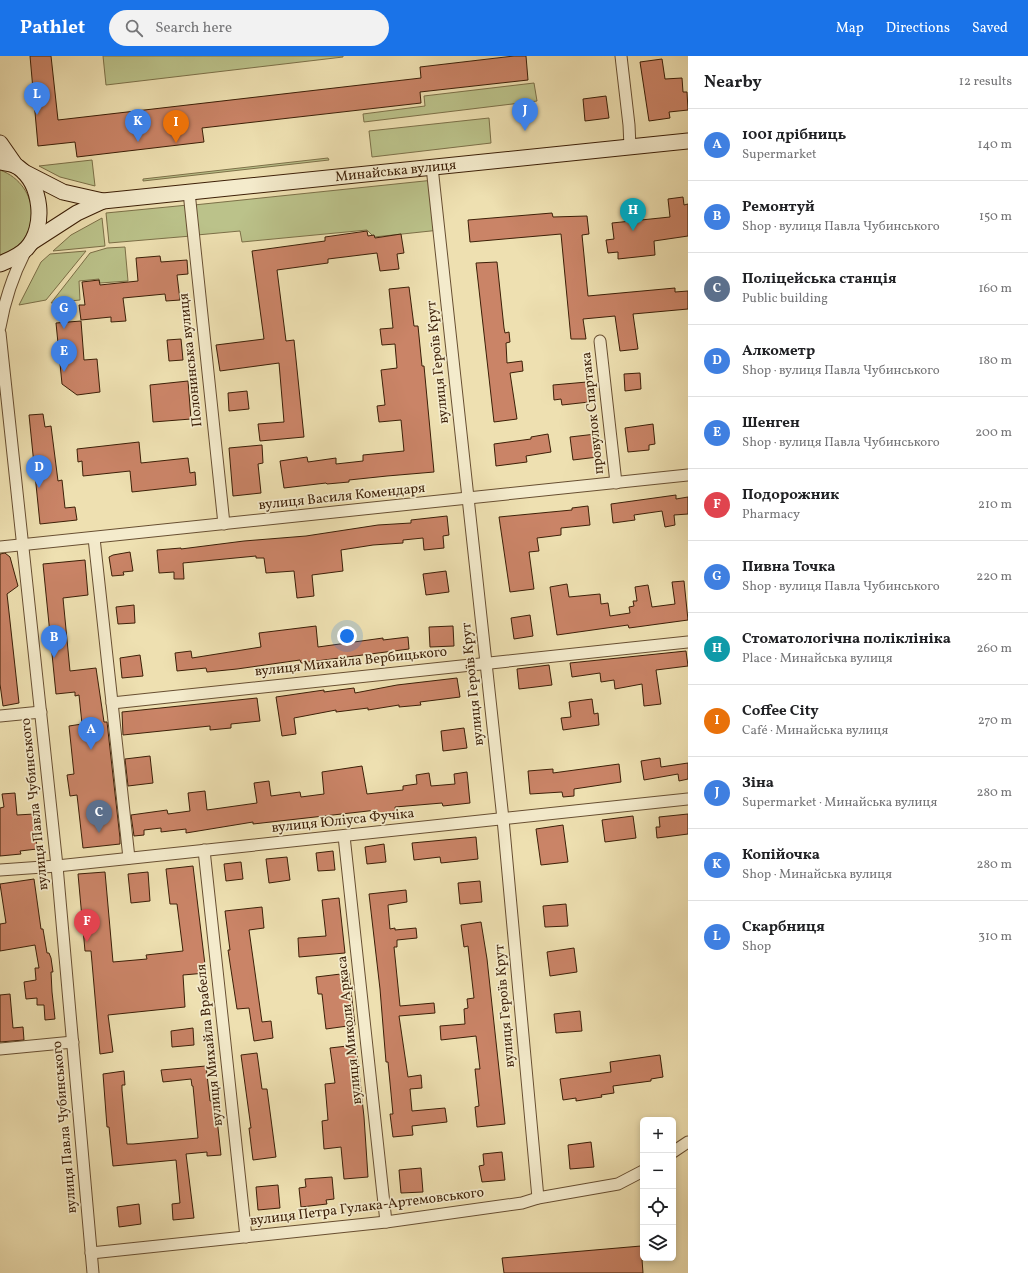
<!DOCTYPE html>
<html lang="en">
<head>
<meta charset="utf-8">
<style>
	:root { --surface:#fff; --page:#f2f2f2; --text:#202124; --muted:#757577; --line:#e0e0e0; --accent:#1a73e8 }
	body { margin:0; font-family:Vollkorn,serif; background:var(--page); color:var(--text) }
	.controls { position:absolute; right:12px; bottom:12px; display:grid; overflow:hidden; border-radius:6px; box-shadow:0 2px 6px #0003 }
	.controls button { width:36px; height:36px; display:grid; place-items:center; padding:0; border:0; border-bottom:1px solid var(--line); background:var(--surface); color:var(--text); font:20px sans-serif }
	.you { position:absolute; left:347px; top:580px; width:14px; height:14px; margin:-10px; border:3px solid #fff; border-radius:50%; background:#1a73e8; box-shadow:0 0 0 6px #1a73e833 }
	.badge { display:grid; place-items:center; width:26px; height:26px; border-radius:50%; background:var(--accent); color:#fff; font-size:13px; font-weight:700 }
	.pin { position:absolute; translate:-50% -33px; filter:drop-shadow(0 1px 2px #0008) }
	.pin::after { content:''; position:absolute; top:21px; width:14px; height:12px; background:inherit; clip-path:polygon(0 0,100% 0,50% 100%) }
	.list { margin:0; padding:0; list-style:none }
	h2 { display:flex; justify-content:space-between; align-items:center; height:52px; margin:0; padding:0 16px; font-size:17px }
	h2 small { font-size:13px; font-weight:400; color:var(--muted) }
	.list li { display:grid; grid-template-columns:26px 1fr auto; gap:12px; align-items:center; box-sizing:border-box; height:72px; padding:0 16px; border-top:1px solid var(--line) }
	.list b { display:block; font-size:15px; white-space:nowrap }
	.list p { margin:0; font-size:13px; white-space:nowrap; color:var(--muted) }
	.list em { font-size:13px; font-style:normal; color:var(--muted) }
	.icon { flex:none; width:22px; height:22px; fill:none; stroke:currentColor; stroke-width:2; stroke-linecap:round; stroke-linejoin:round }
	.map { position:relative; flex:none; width:688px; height:1217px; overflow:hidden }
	header { display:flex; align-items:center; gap:24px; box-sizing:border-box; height:56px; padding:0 20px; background:var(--accent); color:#fff }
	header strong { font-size:19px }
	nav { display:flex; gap:22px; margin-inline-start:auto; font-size:14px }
	.search { width:280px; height:36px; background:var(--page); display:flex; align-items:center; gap:10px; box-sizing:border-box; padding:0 14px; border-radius:22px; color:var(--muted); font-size:15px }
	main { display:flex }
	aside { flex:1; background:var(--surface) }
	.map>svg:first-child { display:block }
	.green { fill:#bbc28a; stroke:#7c7048 }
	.building { fill:#ca8467; stroke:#3c1f07 }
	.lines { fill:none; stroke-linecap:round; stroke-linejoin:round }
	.street-casing { stroke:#684f32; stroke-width:13 }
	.secondary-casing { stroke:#3c1f07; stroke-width:17 }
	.street { stroke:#f4ebcc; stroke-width:11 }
	.secondary { stroke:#f4ebcc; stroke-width:15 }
	.labels { text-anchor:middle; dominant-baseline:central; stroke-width:3.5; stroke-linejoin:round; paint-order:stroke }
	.street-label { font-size:14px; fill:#3c1f07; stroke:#f4ebcc }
</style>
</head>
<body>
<header>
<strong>Pathlet</strong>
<div class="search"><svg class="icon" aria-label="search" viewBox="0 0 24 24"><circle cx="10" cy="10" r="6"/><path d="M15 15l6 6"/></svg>Search here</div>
<nav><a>Map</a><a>Directions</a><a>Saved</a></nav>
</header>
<main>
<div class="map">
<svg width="688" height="1217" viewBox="0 0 688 1217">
	<rect width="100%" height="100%" fill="#eee0b1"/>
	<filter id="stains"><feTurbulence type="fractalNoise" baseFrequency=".005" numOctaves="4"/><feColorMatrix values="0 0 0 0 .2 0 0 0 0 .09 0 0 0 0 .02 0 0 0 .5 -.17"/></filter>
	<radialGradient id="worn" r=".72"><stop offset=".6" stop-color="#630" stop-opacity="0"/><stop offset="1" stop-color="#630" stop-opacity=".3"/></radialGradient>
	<g class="green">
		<polygon points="103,0 343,0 343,1 106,29"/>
		<polygon points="534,27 537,45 364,66 363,58 425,50 424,40"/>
		<polygon points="489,62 491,87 372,101 369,75"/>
		<polygon points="328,102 329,104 143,125 143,123"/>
		<polygon points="92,104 95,130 60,121 39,110"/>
		<path d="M0,114C41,129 44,186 0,199Z"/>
		<polygon points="434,124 440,174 374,181 367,174 242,186 240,175 197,179 194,149"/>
		<polygon points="188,149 191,180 109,187 106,157"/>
		<polygon points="102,162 105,190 53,195 71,179"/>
		<polygon points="125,191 128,225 100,227 99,223 79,225 80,244 51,247 90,197 107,192"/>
		<polygon points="86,195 46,244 19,249 41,206 50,198"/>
	</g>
	<g class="building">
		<polygon points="30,0 51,0 58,64 421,22 420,11 514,0 526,0 528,24 420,36 421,47 202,72 204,86 77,101 75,86 38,90"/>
		<polygon points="662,3 665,23 682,22 683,36 687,36 688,54 669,56 670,62 649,65 640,6"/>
		<polygon points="606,40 609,62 585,65 583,43"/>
		<polygon points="683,141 684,149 688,148 688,180 654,185 655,199 618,203 618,196 608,197 606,184 614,183 612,167 670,161 668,143"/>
		<polygon points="552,157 553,161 587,160 589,178 582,179 588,240 675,232 675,236 688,235 688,253 633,258 638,293 620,295 615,260 583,263 586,283 571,283 561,178 470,186 468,164"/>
		<polygon points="367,175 368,180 374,179 375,182 401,178 404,197 397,198 399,213 380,215 377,197 328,203 328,207 277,214 286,285 294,284 304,381 260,385 258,368 284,366 279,307 220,315 216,289 264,283 252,195 325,185 325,181"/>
		<polygon points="160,200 161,206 187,204 188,218 177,219 180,244 166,245 165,238 123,242 126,265 111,266 111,261 81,264 79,249 85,249 82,226 99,224 100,229 138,225 136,202"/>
		<polygon points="497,206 504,272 505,277 509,276 510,286 506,287 507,307 522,305 523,315 510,317 517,363 494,366 476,207"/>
		<polygon points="409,231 414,270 418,270 422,310 424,310 434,416 387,420 349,424 349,426 327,428 326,427 284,432 280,405 307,401 308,406 336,402 336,408 363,405 363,399 404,395 401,364 379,366 377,350 385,349 381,314 397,312 395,288 382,289 380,273 393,272 389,233"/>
		<polygon points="81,265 84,304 97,303 100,336 77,339 62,328 56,267"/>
		<polygon points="181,283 183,304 169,305 167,284"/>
		<polygon points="640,317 641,333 625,335 624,318"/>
		<polygon points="188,325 191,363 153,366 150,329"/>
		<polygon points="587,326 589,346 562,349 561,343 554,344 553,329"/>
		<polygon points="247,335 249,353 229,355 228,337"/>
		<polygon points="43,358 45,371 51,370 58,425 62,424 65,452 75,451 77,464 40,468 29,359"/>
		<polygon points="653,368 655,388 649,389 649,394 628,396 625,372"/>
		<polygon points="548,378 551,396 526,400 527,406 496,410 494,388 531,383 531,381"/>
		<polygon points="596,378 598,401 573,404 570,381"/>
		<polygon points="139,386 141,407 188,402 190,417 195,416 196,429 132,436 130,415 83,420 82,405 78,406 77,393"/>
		<polygon points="262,389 263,407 258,408 261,437 233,440 229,392"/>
		<polygon points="676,439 676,443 688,441 688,458 674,459 675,469 665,471 662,455 634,459 635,464 613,467 611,448"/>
		<polygon points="588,450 590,469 561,472 561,479 537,482 539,495 529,496 534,533 510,536 499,461 572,454 572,452"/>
		<polygon points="447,460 449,479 443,480 444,492 424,494 423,482 403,484 403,487 373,489 341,494 343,515 312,519 314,540 297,542 294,515 266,517 264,502 256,502 256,500 183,507 184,523 174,523 174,516 159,517 157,494 181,492 181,493 244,485 306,480 378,469 411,467 411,464"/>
		<polygon points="130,496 133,515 123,516 124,519 112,520 109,501 113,499"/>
		<polygon points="5,497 10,501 18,530 7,538 19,647 3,650 0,628 0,498"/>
		<polygon points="85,504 88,539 63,542 70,615 96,612 104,666 107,666 120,782 120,788 83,792 77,739 70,740 67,719 74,718 69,670 82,668 79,639 75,640 75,636 56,638 43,508"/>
		<polygon points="446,515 449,536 426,539 423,518"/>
		<polygon points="684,525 688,564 629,572 628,569 557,579 550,531 567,528 569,541 600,538 601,548 608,547 610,560 630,557 629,551 634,550 633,545 637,545 635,531 648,529 652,551 675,548 672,526"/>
		<polygon points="134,549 135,567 118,568 116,551"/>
		<polygon points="530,559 533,580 514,583 511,562"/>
		<polygon points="316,570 318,591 383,582 383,584 408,581 409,593 301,607 300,604 237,613 207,616 206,612 177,615 175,597 191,595 192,602 261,591 259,577"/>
		<polygon points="453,570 454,590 430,591 429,571"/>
		<polygon points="686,595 688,610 656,614 661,648 644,650 642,628 615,633 614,624 601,626 600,617 572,621 570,607"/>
		<polygon points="140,599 143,620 122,622 120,602"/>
		<polygon points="549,609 552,629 519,633 517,613"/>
		<polygon points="457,622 460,641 420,646 421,649 399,651 399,649 368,654 368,652 336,656 336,654 294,662 296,678 282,680 276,641 324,634 324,636 354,632 355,637 397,629"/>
		<polygon points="257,642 260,665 231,668 231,672 210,674 210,670 123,679 122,656"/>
		<polygon points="592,643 594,658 598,657 599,669 563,674 561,662 571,661 569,646"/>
		<polygon points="464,672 467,692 443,695 441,675"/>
		<polygon points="150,700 153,727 128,730 125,703"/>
		<polygon points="660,702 661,711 688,707 688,723 679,725 678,718 644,724 641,705"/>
		<polygon points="619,708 621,726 574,733 574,740 563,741 562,736 530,738 528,715 553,713 553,717"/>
		<polygon points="362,710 367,738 403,734 403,730 417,728 416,719 429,717 431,730 455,728 454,718 467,716 470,747 443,750 442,747 395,751 396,757 377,759 377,754 253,768 253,766 186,777 186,773 161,776 161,772 144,774 144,779 134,780 131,759 167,754 168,758 190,755 188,737 205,735 207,754 257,747 254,727 269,725 271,740 300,736 301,741 324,738 322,716"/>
		<polygon points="15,737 17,759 34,758 37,793 20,795 21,798 0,800 0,752 4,751 2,738"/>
		<polygon points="688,758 688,778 657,782 656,771 660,771 659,761"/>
		<polygon points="633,760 636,782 605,786 602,764"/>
		<polygon points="563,769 568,806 541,809 536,773"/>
		<polygon points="476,781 478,803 441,807 440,801 414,804 412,787"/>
		<polygon points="384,788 386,806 367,808 365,791"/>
		<polygon points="333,795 335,814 318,815 316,797"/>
		<polygon points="287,801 290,824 269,827 266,803"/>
		<polygon points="241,806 243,823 226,825 224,808"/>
		<polygon points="193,810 206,917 183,919 185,951 108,959 113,996 100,998 91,895 85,895 78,818 105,816 113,906 147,903 146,899 183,895 177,848 170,848 166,813"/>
		<polygon points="148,816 150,845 131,847 128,818"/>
		<polygon points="34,823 41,873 43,873 47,897 49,897 51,902 53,916 51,916 52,936 55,963 45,964 44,949 37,949 37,942 26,943 24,926 36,924 35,912 39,912 35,889 0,895 0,868 6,867 0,828"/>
		<polygon points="480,825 482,846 460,848 458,827"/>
		<polygon points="406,834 407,846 388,849 390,873 395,872 395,874 416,872 417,882 397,884 397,891 394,891 400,950 434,947 435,957 399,960 408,1021 421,1019 422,1032 410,1033 412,1055 445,1052 447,1066 412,1070 413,1079 393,1081 390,1058 393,1058 388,1006 386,1006 380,933 369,838"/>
		<polygon points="339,842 345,897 299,901 298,882 326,880 322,844"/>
		<polygon points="566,848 568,870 545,871 543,850"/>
		<polygon points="262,851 264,872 249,874 262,966 271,965 273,982 254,985 249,952 237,953 228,894 230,894 225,855"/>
		<polygon points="481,866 487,903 505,1068 477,1071 475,1051 479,1050 475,1013 480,1013 476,980 441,984 440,970 465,968 464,953 468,952 467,943 474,942 468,890 464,891 461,869"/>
		<polygon points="574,892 577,916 550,920 547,896"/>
		<polygon points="349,917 355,969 326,973 322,938 318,938 316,921"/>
		<polygon points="10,938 13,972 23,971 24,984 0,986 0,939"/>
		<polygon points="580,955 582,975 556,977 554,958"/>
		<polygon points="193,972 194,989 172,991 171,975"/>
		<polygon points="356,989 364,1061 368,1121 344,1123 341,1091 324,1093 322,1065 328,1064 325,1028 335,1027 330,992"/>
		<polygon points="257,997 262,1033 267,1033 276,1101 253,1104 249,1072 251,1072 241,999"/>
		<polygon points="660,999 663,1021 651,1023 651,1025 613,1030 614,1037 601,1039 602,1041 576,1045 576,1042 563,1044 560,1023 611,1016 610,1006"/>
		<polygon points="206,1010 210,1045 215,1045 221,1099 207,1100 207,1096 186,1098 194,1162 173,1164 172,1148 180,1147 176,1104 113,1110 109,1071 107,1071 103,1018 124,1015 125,1029 122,1029 122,1034 127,1088 133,1088 198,1082 193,1030 192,1030 191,1023 163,1026 161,1014"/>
		<polygon points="591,1086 594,1111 570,1113 568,1089"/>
		<polygon points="502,1096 505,1124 482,1126 479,1110 484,1109 483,1098"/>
		<polygon points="421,1112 423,1136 401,1137 399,1114"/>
		<polygon points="332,1121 334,1143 326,1144 327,1148 301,1151 299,1132 306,1131 305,1123"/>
		<polygon points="278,1129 280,1152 258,1154 256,1131"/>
		<polygon points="139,1148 141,1168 119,1171 117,1151"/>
		<polygon points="641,1190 643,1217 504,1217 502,1202"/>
	</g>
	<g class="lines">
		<defs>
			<g id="street">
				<polyline points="621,0 629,69 630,91"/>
				<polyline points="432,111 503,763 538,1142"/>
				<polyline points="189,136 224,468"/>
				<path d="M0,271C5,243 13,219 26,194"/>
				<polyline points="0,277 57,810 93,1217"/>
				<polyline points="600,285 616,427"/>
				<polyline points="94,482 129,802"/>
				<polyline points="0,491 688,419"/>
				<polyline points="112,647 688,586"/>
				<polyline points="0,660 41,656"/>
				<polyline points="344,780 386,1166"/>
				<polyline points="204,794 246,1181"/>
				<polyline points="0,814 57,810 688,743"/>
				<polyline points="0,993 73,986"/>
				<polyline points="673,1096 688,1086"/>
				<polyline points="91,1197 386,1166 522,1147 538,1142 618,1128 643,1115"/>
			</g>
			<g id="secondary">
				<polyline points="0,87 16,110"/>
				<path d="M0,106C6,107 13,108 18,111C42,128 46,171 27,192C20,200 9,204 0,208"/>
				<path id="s1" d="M24,116L63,136L103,145L688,85"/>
				<polyline points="32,186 77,157 103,145"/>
			</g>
		</defs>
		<use href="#street" class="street-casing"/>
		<use href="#secondary" class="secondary-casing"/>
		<use href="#street" class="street"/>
		<use href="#secondary" class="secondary"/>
	</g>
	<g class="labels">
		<g class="street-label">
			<text stroke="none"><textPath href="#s1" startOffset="379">Минайська вулиця</textPath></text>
			<text transform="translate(191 304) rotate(-96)">Полонинська вулиця</text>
			<text transform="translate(438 306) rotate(-96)">вулиця Героїв Крут</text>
			<text transform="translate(593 357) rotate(-96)">провулок Спартака</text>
			<text transform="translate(342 441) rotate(-6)">вулиця Василя Комендаря</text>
			<text transform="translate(351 606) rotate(-6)">вулиця Михайла Вербицького</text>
			<text transform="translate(473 628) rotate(-96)">вулиця Героїв Крут</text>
			<text transform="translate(35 748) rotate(-96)">вулиця Павла Чубинського</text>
			<text transform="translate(343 765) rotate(-6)">вулиця Юліуса Фучіка</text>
			<text transform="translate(505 950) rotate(-95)">вулиця Героїв Крут</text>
			<text transform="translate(350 974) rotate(-96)">вулиця Миколи Аркаса</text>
			<text transform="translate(210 989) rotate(-96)">вулиця Михайла Врабеля</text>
			<text transform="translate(65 1071) rotate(-95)">вулиця Павла Чубинського</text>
			<text transform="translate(367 1151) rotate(-7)">вулиця Петра Гулака-Артемовського</text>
		</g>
	</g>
	<rect width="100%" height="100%" filter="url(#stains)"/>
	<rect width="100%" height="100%" fill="url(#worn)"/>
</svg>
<div class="controls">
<button>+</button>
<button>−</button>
<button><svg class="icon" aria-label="locate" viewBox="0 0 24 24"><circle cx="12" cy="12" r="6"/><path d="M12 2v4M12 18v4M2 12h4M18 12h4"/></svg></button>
<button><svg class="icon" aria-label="layers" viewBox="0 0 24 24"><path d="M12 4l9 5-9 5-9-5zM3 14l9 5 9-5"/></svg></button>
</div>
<div class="you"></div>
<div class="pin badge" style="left:91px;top:694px;background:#3f7fe0">A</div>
<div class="pin badge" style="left:54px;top:602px;background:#3f7fe0">B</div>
<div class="pin badge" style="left:99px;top:777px;background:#5c6f8a">C</div>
<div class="pin badge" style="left:39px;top:432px;background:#3f7fe0">D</div>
<div class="pin badge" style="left:64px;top:316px;background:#3f7fe0">E</div>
<div class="pin badge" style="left:87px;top:886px;background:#e0444e">F</div>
<div class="pin badge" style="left:64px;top:273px;background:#3f7fe0">G</div>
<div class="pin badge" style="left:633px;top:175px;background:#0f9aa8">H</div>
<div class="pin badge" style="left:176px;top:87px;background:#e8710a">I</div>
<div class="pin badge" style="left:525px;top:75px;background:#3f7fe0">J</div>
<div class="pin badge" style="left:138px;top:86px;background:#3f7fe0">K</div>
<div class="pin badge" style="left:37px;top:59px;background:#3f7fe0">L</div>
</div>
<aside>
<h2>Nearby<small>12 results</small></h2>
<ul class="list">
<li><span class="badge" style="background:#3f7fe0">A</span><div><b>1001 дрібниць</b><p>Supermarket</p></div><em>140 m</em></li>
<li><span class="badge" style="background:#3f7fe0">B</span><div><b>Ремонтуй</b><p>Shop · вулиця Павла Чубинського</p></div><em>150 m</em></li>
<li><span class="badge" style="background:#5c6f8a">C</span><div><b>Поліцейська станція</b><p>Public building</p></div><em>160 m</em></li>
<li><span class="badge" style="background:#3f7fe0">D</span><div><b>Алкометр</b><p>Shop · вулиця Павла Чубинського</p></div><em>180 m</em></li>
<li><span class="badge" style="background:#3f7fe0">E</span><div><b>Шенген</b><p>Shop · вулиця Павла Чубинського</p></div><em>200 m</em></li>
<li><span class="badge" style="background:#e0444e">F</span><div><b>Подорожник</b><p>Pharmacy</p></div><em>210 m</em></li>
<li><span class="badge" style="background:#3f7fe0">G</span><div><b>Пивна Точка</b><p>Shop · вулиця Павла Чубинського</p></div><em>220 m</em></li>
<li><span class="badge" style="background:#0f9aa8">H</span><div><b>Стоматологічна поліклініка</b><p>Place · Минайська вулиця</p></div><em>260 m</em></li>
<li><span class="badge" style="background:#e8710a">I</span><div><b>Coffee City</b><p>Café · Минайська вулиця</p></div><em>270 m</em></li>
<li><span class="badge" style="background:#3f7fe0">J</span><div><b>Зіна</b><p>Supermarket · Минайська вулиця</p></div><em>280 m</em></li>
<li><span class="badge" style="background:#3f7fe0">K</span><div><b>Копійочка</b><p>Shop · Минайська вулиця</p></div><em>280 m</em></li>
<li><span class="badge" style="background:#3f7fe0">L</span><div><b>Скарбниця</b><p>Shop</p></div><em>310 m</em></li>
</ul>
</aside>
</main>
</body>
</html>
